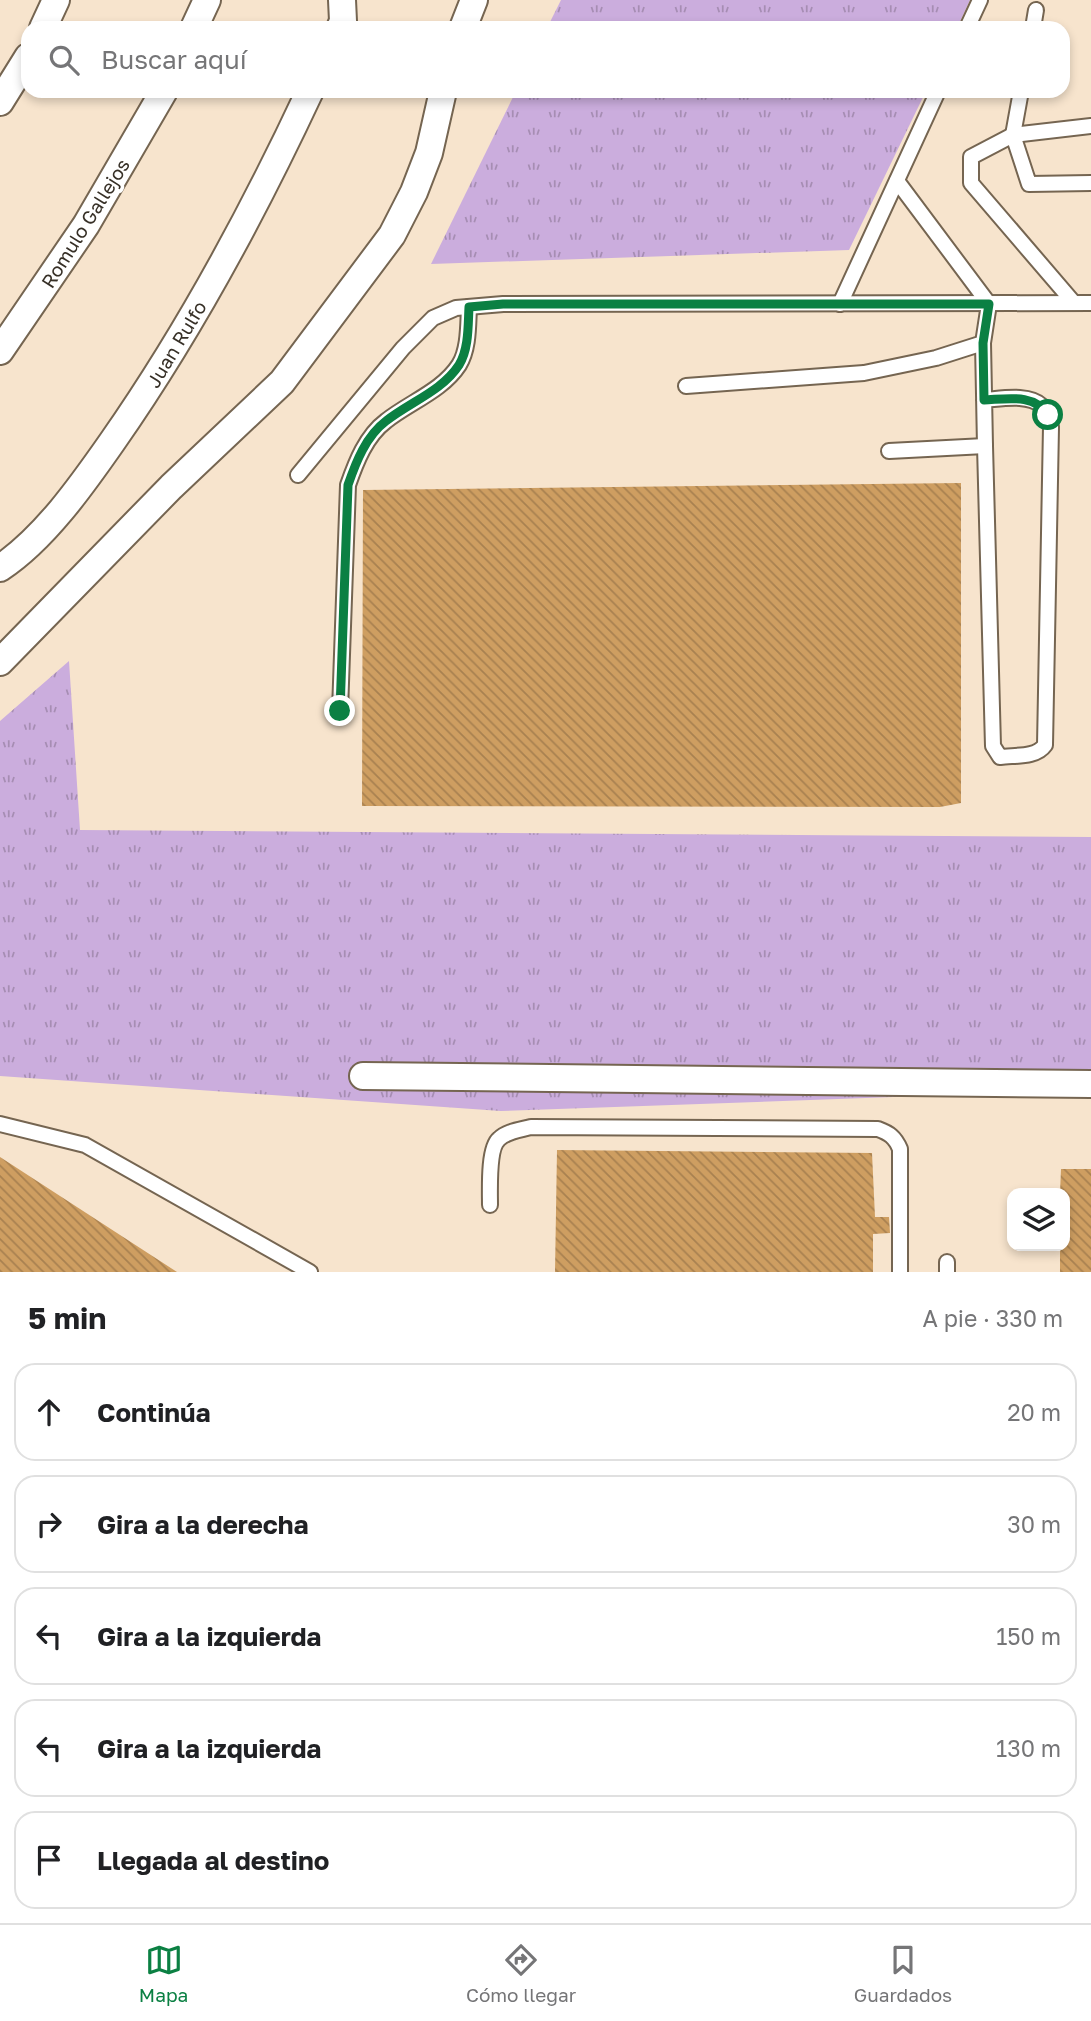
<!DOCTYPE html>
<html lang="es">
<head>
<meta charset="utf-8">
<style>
	:root { --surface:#fff; --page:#f2f2f2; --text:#202124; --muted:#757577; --line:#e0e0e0; --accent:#0b8043 }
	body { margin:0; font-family:"Golos Text",sans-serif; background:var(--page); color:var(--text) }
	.controls { position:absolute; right:21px; bottom:21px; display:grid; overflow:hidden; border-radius:14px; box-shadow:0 4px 10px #0003 }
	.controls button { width:63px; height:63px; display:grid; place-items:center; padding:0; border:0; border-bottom:2px solid var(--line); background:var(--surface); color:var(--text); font:35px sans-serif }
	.stop { position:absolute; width:21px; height:21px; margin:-16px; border:5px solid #0b8043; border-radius:50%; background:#fff }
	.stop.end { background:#0b8043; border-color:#fff; box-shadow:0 2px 7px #0008 }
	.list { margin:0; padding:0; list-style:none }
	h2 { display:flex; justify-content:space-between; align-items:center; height:91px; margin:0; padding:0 28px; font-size:30px }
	h2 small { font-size:23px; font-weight:400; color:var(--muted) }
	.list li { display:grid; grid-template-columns:46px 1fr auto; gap:21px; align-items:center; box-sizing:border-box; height:98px; margin:0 14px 14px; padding:0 14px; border:2px solid var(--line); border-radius:21px }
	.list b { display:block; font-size:26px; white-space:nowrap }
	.list em { font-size:23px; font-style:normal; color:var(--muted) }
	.icon { flex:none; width:38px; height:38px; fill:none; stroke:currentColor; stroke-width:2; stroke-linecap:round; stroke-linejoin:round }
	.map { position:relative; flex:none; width:1091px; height:1272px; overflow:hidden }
	.search { position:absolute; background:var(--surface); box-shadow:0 4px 10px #0003; left:21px; right:21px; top:21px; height:77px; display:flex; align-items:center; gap:18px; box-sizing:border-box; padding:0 24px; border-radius:21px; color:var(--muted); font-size:26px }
	.sheet { height:651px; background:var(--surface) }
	nav { display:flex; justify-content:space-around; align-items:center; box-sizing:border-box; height:98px; border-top:2px solid var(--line); background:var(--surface); font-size:19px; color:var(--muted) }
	nav a { display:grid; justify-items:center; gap:4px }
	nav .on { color:var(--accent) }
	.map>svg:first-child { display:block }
	.grass { fill:url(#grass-tufts) }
	.building { fill:url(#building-back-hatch) }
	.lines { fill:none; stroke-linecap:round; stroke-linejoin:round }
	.service-casing { stroke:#756551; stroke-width:18 }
	.minor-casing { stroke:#756551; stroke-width:30 }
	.service { stroke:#fff; stroke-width:14 }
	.minor { stroke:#fff; stroke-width:26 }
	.route { stroke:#0b8043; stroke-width:9 }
	.labels { text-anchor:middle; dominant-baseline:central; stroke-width:7; stroke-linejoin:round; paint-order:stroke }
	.street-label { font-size:19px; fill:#373027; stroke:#fff }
</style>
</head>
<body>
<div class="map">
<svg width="1091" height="1272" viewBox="0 0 1091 1272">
	<defs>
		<pattern id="grass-tufts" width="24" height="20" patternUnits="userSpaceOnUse" patternTransform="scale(1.75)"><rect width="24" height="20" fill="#cbaddd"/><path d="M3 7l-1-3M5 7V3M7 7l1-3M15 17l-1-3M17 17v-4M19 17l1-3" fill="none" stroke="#a68db3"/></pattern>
		<pattern id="building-back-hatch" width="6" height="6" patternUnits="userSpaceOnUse" patternTransform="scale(1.75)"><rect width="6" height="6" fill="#ce9e61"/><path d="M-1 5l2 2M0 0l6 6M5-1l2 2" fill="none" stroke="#a88150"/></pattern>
	</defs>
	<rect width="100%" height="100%" fill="#f7e4cd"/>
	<g class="grass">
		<polygon points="561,0 970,0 957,28 547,28"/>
		<polygon points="516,91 926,91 849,250 431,264"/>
		<polygon points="69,661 80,830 1091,837 1091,1090 501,1111 0,1076 0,721"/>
	</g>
	<g class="building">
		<polygon points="961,483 961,803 940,807 362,806 363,490"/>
		<polygon points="557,1150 872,1153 875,1217 889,1217 890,1233 873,1234 873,1272 555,1272"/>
		<polygon points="0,1157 177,1272 0,1272"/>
		<polygon points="1061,1169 1091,1169 1091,1272 1060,1272 1060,1246 1065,1246 1065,1193 1060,1193"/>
	</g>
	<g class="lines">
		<defs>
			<g id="service">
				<polyline points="967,28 980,0"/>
				<polyline points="1033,28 1036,10"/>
				<polyline points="1021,91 1013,135 1029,184 1091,183"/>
				<polyline points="1074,303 971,183 971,157 1013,135 1091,126"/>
				<polyline points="840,304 938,91"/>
				<path d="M983,343L985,446L993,746L1000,757C1015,755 1036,758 1045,745L1051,427C1049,420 1048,411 1042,406C1029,393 1000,399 984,400"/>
				<polyline points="686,386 864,373 936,358 983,343 989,304 897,181"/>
				<polyline points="889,451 985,446"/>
				<polyline points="298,475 403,348 433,318 456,308 503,304 1091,303"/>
				<path d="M340,711L348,485C356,462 366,436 386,421C410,402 442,391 459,365C469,349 468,325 469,307"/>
				<polyline points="0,1124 85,1145 310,1272"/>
				<path d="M490,1205C490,1190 488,1148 499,1139C507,1131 520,1130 531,1127L878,1129C889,1133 895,1137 900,1149V1272"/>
				<polyline points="947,1272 947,1262"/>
			</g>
			<g id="minor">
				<polyline points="43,28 56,0"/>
				<polyline points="194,28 207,0"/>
				<polyline points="340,28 343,21 342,0"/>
				<polyline points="463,28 474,0"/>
				<polyline points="0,102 28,57"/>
				<polyline points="0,351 86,225 164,91"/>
				<path d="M0,568C44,539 82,485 112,442C189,332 253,213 310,91"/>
				<polyline points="0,662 171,487 282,382 392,235 414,192 429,153 443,91"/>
				<polyline points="363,1076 1091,1084"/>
			</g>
		</defs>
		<use href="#service" class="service-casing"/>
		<use href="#minor" class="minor-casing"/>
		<use href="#service" class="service"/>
		<use href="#minor" class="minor"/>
	</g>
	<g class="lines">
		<path class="route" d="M340,711L348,485C356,462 366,436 386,421C410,402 442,391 459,365C469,349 468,325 469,307L503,304H989L983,343L984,400C1007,399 1034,393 1048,415"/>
	</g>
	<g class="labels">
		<g class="street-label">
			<text transform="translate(85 223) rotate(-58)">Romulo Gallejos</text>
			<text transform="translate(176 344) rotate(-59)">Juan Rulfo</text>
		</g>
	</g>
</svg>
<div class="controls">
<button><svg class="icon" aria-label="layers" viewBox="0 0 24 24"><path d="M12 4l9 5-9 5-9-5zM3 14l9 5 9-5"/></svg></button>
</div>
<div class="stop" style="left:1048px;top:415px"></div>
<div class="stop end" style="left:340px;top:711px"></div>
<div class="search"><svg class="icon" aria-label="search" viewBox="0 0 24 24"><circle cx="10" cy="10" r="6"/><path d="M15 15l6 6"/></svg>Buscar aquí</div>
</div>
<section class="sheet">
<h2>5 min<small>A pie · 330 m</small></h2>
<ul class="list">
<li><svg class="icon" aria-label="ahead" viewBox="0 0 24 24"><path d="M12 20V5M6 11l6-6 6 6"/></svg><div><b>Continúa</b></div><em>20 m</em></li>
<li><svg class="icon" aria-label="right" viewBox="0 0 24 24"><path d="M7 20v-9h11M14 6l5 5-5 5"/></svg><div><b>Gira a la derecha</b></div><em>30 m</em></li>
<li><svg class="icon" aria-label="left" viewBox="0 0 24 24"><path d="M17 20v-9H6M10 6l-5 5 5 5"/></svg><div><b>Gira a la izquierda</b></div><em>150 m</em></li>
<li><svg class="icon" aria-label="left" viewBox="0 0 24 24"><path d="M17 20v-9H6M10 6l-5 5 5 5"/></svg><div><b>Gira a la izquierda</b></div><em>130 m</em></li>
<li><svg class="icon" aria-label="arrive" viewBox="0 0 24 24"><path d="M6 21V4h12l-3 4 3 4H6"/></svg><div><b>Llegada al destino</b></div></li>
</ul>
</section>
<nav>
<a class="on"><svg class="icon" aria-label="map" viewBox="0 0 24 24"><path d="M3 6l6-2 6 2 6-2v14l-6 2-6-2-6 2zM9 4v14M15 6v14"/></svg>Mapa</a>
<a><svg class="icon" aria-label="directions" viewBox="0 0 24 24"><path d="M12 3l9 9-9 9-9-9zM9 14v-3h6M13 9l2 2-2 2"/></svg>Cómo llegar</a>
<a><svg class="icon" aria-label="saved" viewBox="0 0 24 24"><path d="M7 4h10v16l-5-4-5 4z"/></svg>Guardados</a>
</nav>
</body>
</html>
